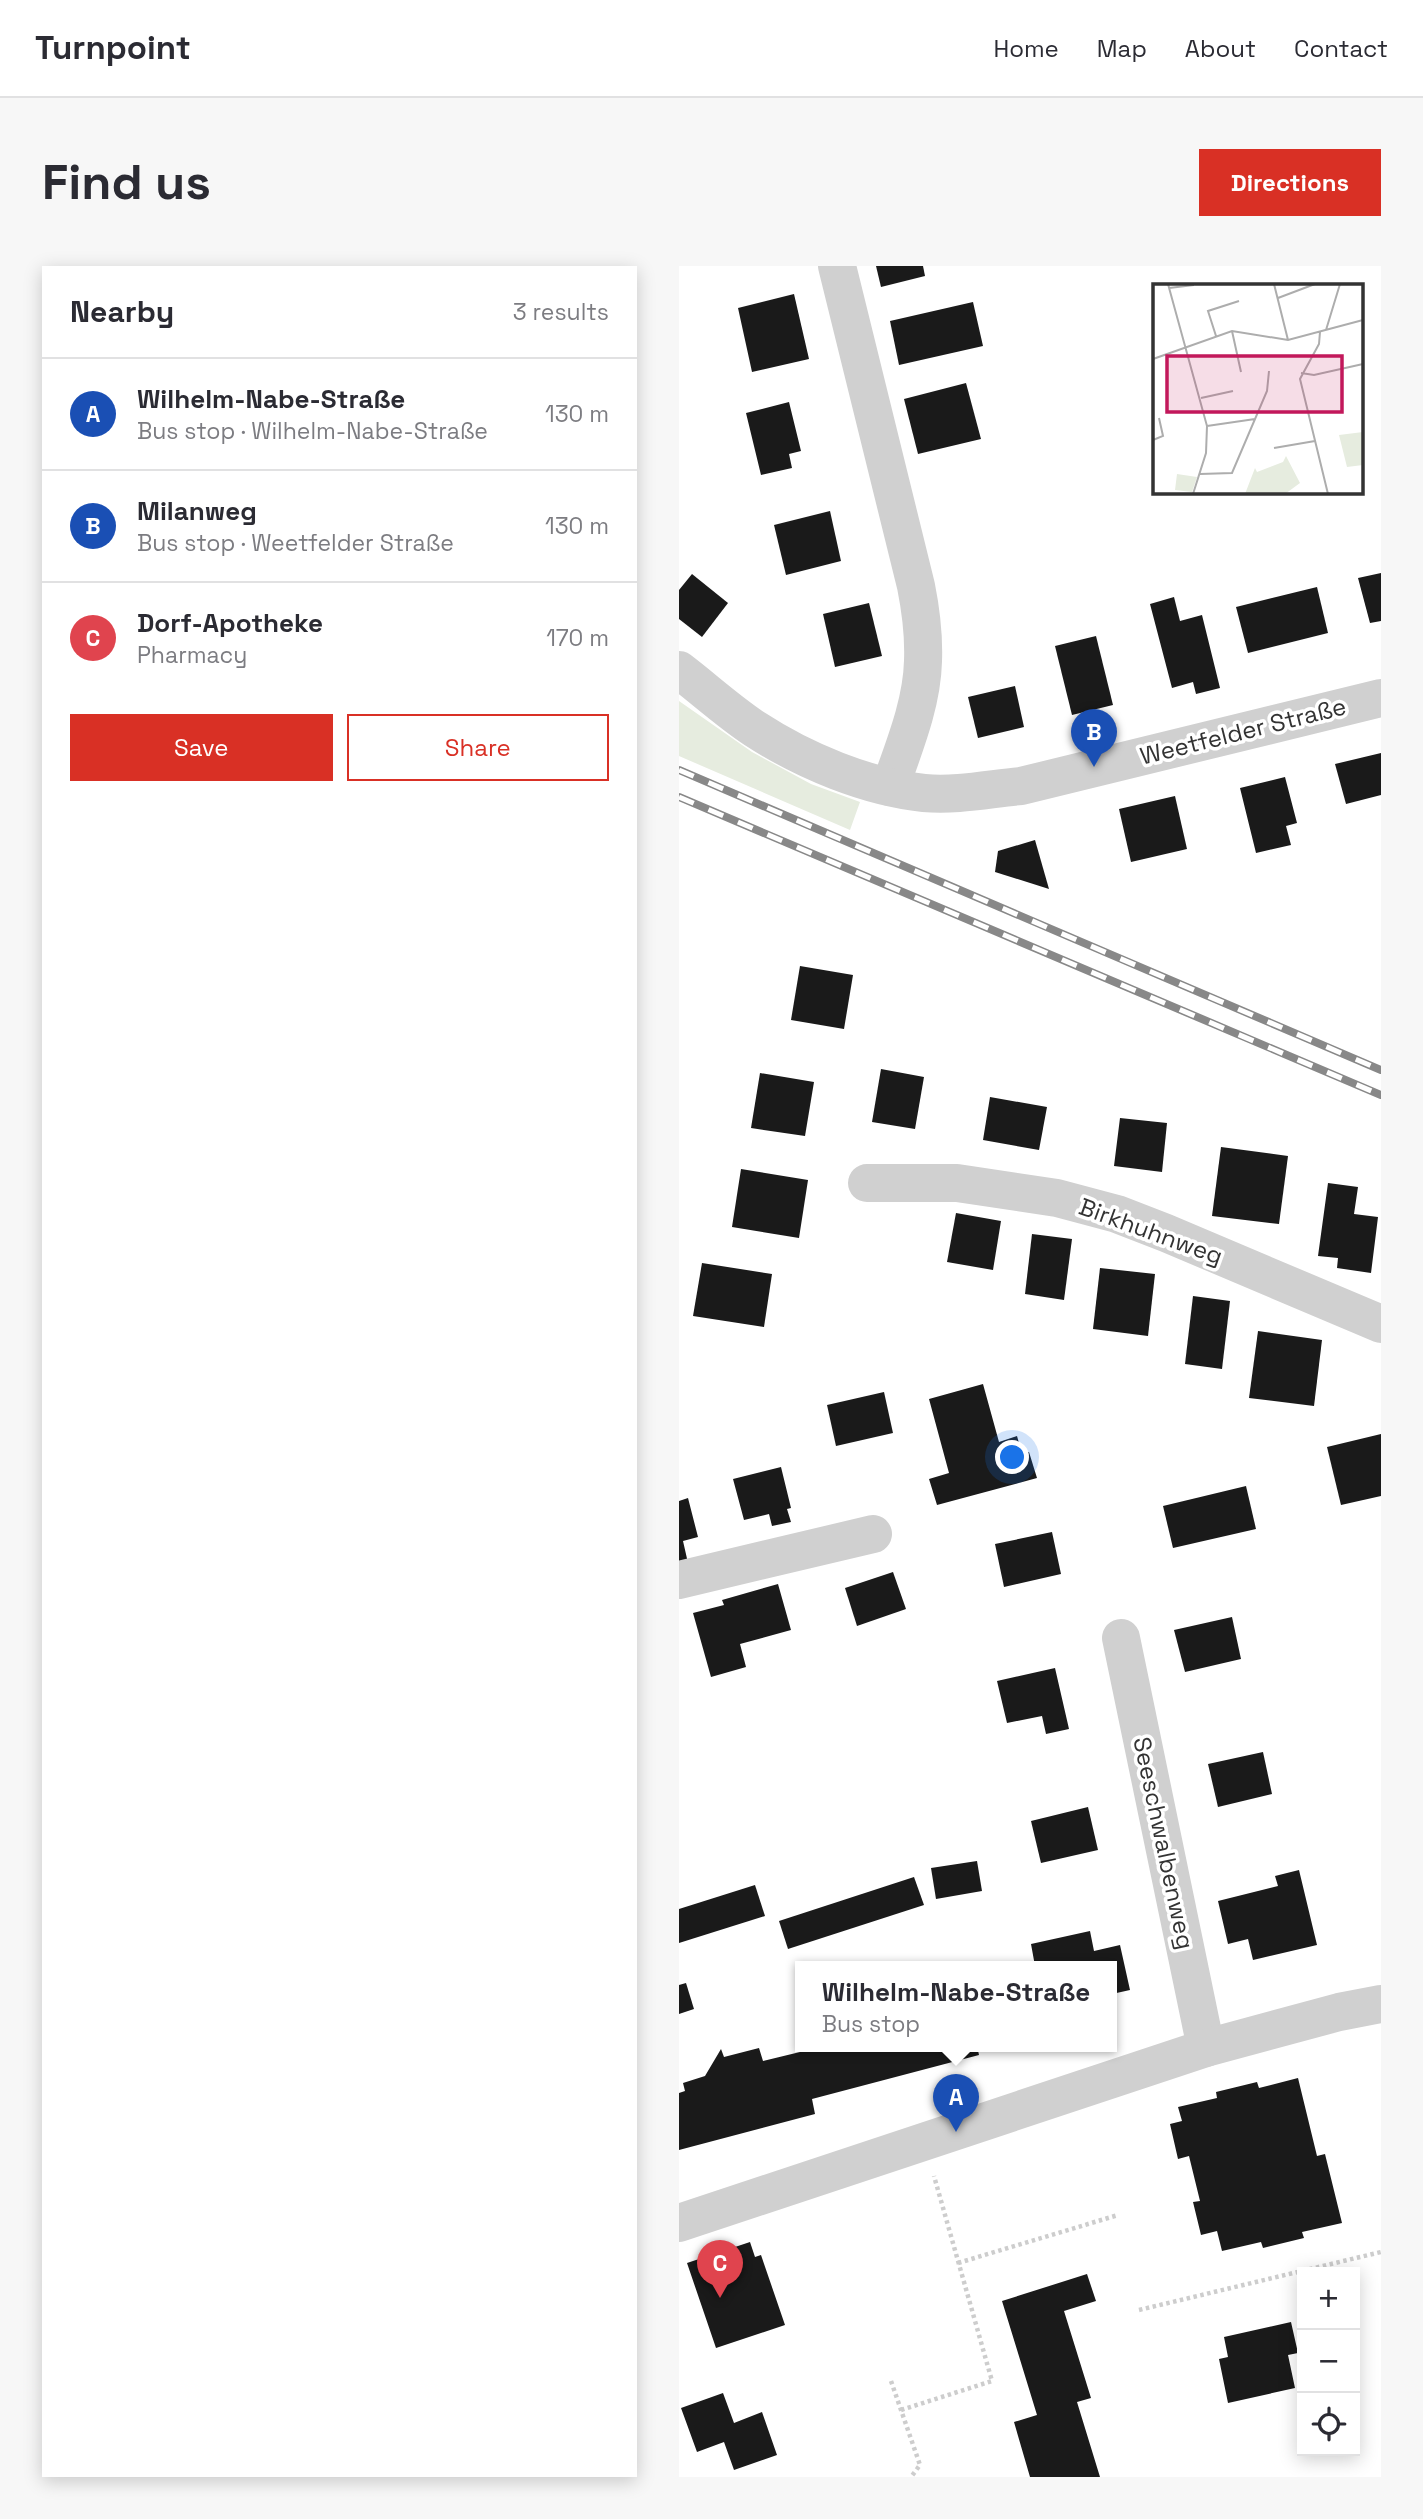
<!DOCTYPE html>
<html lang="en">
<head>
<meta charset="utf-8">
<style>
	:root { --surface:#fff; --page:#f7f7f7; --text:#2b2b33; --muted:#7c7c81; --line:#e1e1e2; --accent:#d93025 }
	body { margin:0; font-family:"Space Grotesk",sans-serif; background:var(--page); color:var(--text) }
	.controls { position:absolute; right:21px; bottom:21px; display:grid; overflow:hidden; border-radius:0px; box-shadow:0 4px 18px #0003 }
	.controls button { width:63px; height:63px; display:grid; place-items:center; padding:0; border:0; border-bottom:2px solid var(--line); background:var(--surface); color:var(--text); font:35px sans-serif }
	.you { position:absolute; left:334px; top:1192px; width:24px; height:24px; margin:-18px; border:5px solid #fff; border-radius:50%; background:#1a73e8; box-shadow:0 0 0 10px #1a73e833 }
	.badge { display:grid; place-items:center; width:46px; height:46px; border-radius:50%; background:var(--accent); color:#fff; font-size:23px; font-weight:700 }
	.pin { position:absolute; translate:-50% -58px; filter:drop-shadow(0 2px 4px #0008) }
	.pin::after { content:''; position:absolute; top:37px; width:24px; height:21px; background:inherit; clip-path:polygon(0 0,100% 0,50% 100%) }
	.popup { position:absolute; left:116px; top:1695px; width:322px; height:91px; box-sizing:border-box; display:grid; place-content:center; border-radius:0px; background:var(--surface); filter:drop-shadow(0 2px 5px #0005); font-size:23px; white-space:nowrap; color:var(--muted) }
	.popup b { font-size:26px; color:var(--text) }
	.popup::after { content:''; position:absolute; left:50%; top:100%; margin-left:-14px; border:14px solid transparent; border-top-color:var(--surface) }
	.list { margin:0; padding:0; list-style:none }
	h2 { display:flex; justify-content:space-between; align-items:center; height:91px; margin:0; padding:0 28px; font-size:30px }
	h2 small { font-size:23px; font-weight:400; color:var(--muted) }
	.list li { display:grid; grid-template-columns:46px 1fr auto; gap:21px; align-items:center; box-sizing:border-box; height:112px; padding:0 28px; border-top:2px solid var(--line) }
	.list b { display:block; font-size:26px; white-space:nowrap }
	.list p { margin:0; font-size:23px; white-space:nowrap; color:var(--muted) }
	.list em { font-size:23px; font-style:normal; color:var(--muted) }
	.actions { display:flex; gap:14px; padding:21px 28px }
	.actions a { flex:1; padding:16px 0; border:2px solid var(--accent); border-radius:0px; text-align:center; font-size:24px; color:var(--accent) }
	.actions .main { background:var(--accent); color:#fff }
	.icon { flex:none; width:38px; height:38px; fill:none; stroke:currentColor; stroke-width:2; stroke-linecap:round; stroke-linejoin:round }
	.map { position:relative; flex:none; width:702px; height:2211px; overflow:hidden; border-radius:0px }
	header { display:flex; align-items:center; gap:42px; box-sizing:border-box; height:98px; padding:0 35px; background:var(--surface); border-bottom:2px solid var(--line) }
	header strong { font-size:33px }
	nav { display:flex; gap:38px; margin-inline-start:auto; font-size:24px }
	.intro { display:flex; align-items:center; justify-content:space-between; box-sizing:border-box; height:168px; padding:0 42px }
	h1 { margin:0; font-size:49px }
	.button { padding:18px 32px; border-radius:0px; background:var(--accent); color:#fff; font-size:24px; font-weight:700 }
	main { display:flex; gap:42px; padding:0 42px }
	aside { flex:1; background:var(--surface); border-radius:0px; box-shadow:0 4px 18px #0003 }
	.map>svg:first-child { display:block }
	.green { fill:#e6ecdf }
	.building { fill:#1a1a1a }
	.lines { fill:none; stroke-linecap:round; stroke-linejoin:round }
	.path { stroke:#cdcdcd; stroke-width:4.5; stroke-dasharray:3.5 3.5; stroke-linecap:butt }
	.minor { stroke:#d0d0d0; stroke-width:38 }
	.rail-casing { stroke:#888; stroke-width:8 }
	.rail { stroke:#fff; stroke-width:5; stroke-dasharray:16; stroke-linecap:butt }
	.labels { text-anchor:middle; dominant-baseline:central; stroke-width:7; stroke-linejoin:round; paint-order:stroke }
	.street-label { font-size:24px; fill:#333; stroke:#fff }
	.inset-road { fill:none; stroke:#adadad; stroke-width:2 }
	.view { fill:#c2185b; fill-opacity:0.15; stroke:#c2185b; stroke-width:3.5 }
	.inset-edge { fill:none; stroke:#333; stroke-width:3.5 }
</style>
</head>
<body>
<header>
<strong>Turnpoint</strong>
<nav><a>Home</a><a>Map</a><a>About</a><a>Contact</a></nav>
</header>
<div class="intro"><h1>Find us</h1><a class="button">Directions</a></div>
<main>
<aside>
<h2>Nearby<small>3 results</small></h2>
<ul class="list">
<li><span class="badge" style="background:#1a4fb4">A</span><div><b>Wilhelm-Nabe-Straße</b><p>Bus stop · Wilhelm-Nabe-Straße</p></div><em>130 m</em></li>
<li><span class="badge" style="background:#1a4fb4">B</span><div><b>Milanweg</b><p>Bus stop · Weetfelder Straße</p></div><em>130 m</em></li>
<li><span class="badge" style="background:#e0444e">C</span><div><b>Dorf-Apotheke</b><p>Pharmacy</p></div><em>170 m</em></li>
</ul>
<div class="actions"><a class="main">Save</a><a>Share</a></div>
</aside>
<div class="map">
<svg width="702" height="2211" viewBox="0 0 702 2211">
	<rect width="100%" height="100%" fill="#fff"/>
	<polygon class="green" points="0,435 73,486 132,518 181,536 171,564 0,490"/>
	<g class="building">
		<polygon points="197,0 244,0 246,10 202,21"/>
		<polygon points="115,28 130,93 73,106 59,42"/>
		<polygon points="294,36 304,80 220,99 211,55"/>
		<polygon points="287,117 302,173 239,188 225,133"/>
		<polygon points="110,136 122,185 110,188 113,202 82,209 67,147"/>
		<polygon points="151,245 162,295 107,309 95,259"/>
		<polygon points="702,307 702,355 691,357 679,312"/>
		<polygon points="13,308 49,337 23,371 0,353 0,324"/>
		<polygon points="638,321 649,367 569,387 557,341"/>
		<polygon points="495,331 501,355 523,349 541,422 517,428 514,416 493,422 471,338"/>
		<polygon points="190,337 203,390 156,401 144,348"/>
		<polygon points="417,370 434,439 393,449 376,380"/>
		<polygon points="336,420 345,461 299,472 289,431"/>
		<polygon points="702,487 702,529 667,538 656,498"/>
		<polygon points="606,511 618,557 607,560 612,579 577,587 561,522"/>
		<polygon points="496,530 508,583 452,596 440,543"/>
		<polygon points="356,574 370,623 316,606 319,585"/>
		<polygon points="121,700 174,709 165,763 112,754"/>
		<polygon points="202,803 245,811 236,863 193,856"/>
		<polygon points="81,807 135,816 126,870 72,862"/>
		<polygon points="311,831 368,841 360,884 304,874"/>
		<polygon points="441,852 488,857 483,906 435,900"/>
		<polygon points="542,881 609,890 600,958 533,950"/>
		<polygon points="62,903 129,914 120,972 53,961"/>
		<polygon points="649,917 679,921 675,948 699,951 692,1007 658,1002 659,992 639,990"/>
		<polygon points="277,947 322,955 314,1004 268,996"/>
		<polygon points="353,968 393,973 385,1034 346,1028"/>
		<polygon points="23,997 93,1008 85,1061 14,1050"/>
		<polygon points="421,1002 476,1008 469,1070 414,1063"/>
		<polygon points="514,1030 551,1035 543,1103 506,1098"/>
		<polygon points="579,1065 643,1074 635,1140 570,1132"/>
		<polygon points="304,1118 320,1176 338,1170 343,1188 350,1186 358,1212 258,1239 250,1213 270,1207 250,1133"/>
		<polygon points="205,1126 214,1167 157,1180 148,1139"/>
		<polygon points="702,1168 702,1230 662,1239 648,1181"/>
		<polygon points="102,1201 112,1242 108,1243 112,1256 93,1260 90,1248 65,1254 54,1213"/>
		<polygon points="567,1220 577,1263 494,1282 484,1240"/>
		<polygon points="9,1232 19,1271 4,1275 9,1297 0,1299 0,1235"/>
		<polygon points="373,1266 382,1308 325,1321 316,1278"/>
		<polygon points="214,1306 227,1343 178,1360 166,1322"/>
		<polygon points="99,1318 112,1364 61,1378 67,1401 32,1411 14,1347 45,1339 43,1334"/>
		<polygon points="553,1351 562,1393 506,1406 495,1364"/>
		<polygon points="376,1402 390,1463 367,1468 363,1450 328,1457 318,1415"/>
		<polygon points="584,1486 593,1528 539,1541 529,1498"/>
		<polygon points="409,1541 419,1584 362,1597 352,1555"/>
		<polygon points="298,1595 303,1625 257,1633 252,1602"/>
		<polygon points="620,1604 638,1679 574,1694 569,1673 549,1678 539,1635 599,1620 596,1610"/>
		<polygon points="235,1611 245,1639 109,1683 100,1655"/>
		<polygon points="76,1619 86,1650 0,1677 0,1643"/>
		<polygon points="411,1665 415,1685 441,1679 451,1724 433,1728 433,1700 356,1700 352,1678"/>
		<polygon points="7,1717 15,1743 0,1748 0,1719"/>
		<polygon points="121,1773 121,1780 298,1780 300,1789 133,1833 136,1848 0,1884 0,1827 6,1825 4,1817 26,1810 42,1783 45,1791 80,1782 84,1795 121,1786 118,1774"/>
		<polygon points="619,1812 638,1890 646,1888 663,1957 623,1966 625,1972 584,1982 582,1976 543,1985 538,1965 522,1969 514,1936 521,1935 510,1890 499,1893 491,1858 503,1855 499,1841 538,1832 537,1826 578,1816 580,1822"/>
		<polygon points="71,1976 76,1991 82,1989 106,2059 37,2082 8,1997"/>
		<polygon points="408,2008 417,2035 385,2045 412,2132 398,2136 421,2211 351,2211 335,2156 358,2149 323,2035"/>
		<polygon points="612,2056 619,2087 609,2089 616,2122 549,2137 540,2093 549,2091 545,2071"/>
		<polygon points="44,2127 55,2157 83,2146 98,2189 55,2204 45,2176 18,2186 2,2142"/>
	</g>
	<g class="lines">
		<g class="path">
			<polyline points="279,1997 439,1949"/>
			<polyline points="460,2044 702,1986"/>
			<polyline points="212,2115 241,2199 232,2211"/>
			<polyline points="222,2144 313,2115 255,1910"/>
		</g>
		<g class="minor">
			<path d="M158,0L237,320C242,345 245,369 244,395C243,438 225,481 211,521"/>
			<path d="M0,404C25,423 50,446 76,463C125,495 188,521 245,527C277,530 310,523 342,520L702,432"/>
			<polyline points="188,917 278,917 378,932 438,948 487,967 702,1058"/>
			<polyline points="0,1314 194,1268"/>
			<polyline points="442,1372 527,1782"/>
			<polyline points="0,1957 527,1782 660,1746 702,1738"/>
		</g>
		<defs>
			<g id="rail">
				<polyline points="0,504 702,804"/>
				<polyline points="0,531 702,829"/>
			</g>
		</defs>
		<use href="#rail" class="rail-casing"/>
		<use href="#rail" class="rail"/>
	</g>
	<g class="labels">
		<g class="street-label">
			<text transform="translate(564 465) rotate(-14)">Weetfelder Straße</text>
			<text transform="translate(472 965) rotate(20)">Birkhuhnweg</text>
			<text transform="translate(485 1577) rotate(78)">Seeschwalbenweg</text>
		</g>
	</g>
	<g transform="translate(474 18)">
		<rect width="210" height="210" fill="#fff"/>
		<path d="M210,148V181L194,183L186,151ZM133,172L147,199L132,210H92L102,184L104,188L130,178ZM24,190L44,193L39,208L22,206Z" fill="#e6ecdf"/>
		<path class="inset-road" d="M15,0L54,142L53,169L40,210M121,0L135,56M16,4L41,1M125,14L162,0M173,46L187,0M79,47L88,88M167,48L166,60L147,95L175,210M63,52L55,27L86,17M0,75L79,47L135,56L210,36M148,89L161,91L210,80M48,114L80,107M54,142L102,135M0,156L10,152L6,134M121,164L162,157M47,190L79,189L114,107L116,87"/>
		<path class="view" d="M14,72H189V128H14Z"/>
		<rect width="210" height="210" class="inset-edge"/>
	</g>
</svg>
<div class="controls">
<button>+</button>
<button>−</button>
<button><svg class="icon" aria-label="locate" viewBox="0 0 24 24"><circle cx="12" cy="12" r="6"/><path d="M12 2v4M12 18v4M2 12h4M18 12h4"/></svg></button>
</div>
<div class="you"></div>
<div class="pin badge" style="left:277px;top:1866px;background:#1a4fb4">A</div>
<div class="popup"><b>Wilhelm-Nabe-Straße</b>Bus stop</div>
<div class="pin badge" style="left:415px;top:501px;background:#1a4fb4">B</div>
<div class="pin badge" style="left:41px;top:2032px;background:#e0444e">C</div>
</div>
</main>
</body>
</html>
